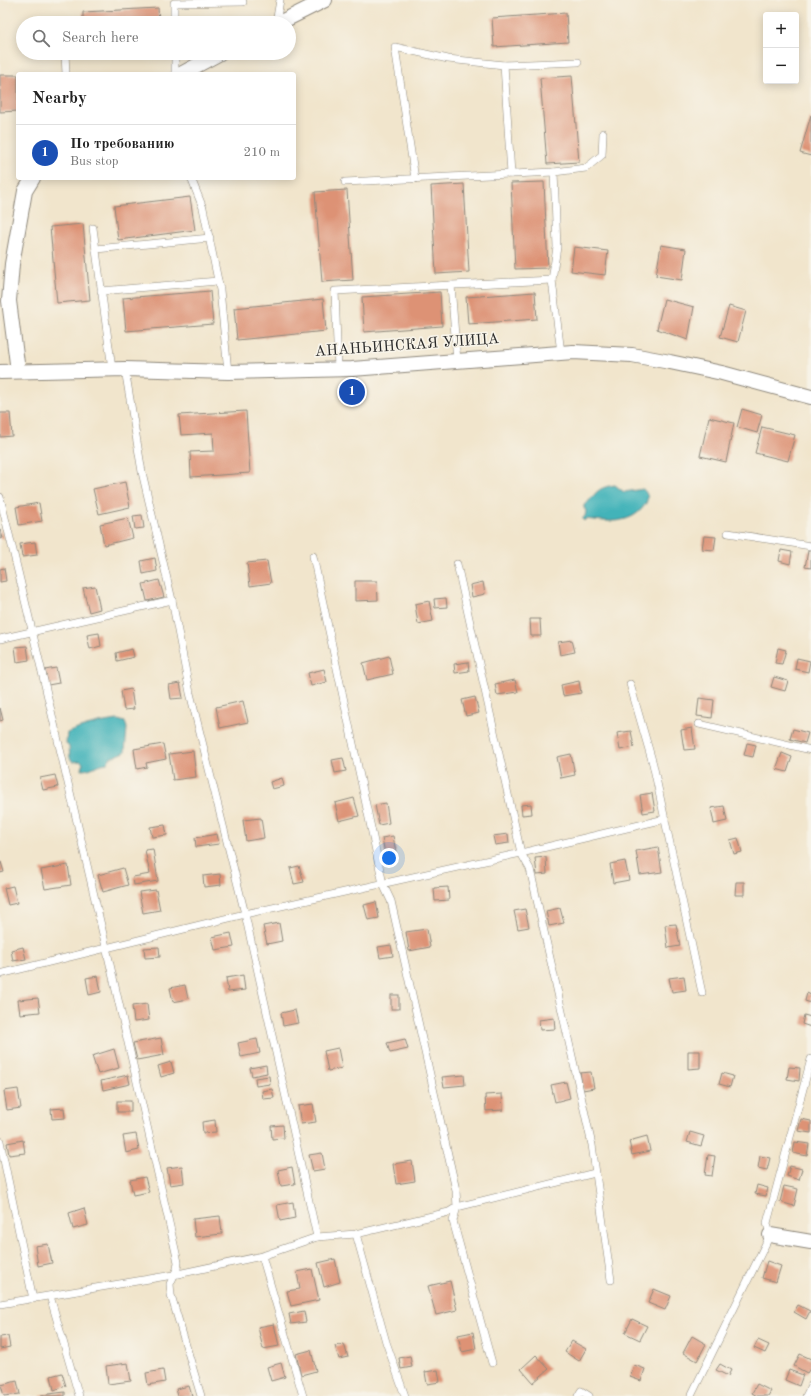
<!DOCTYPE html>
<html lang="en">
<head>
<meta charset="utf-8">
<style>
	:root { --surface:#fff; --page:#f2f2f2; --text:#222; --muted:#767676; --line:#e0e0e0; --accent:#db2777 }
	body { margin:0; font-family:"Old Standard TT",serif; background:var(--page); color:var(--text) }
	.controls { position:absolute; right:12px; top:12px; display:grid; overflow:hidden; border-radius:4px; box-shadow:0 2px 10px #0003 }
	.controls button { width:36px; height:36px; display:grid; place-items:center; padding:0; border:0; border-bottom:1px solid var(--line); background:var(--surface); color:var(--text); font:20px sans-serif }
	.you { position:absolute; left:389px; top:858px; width:14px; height:14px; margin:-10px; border:3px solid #fff; border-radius:50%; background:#1a73e8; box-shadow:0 0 0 6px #1a73e833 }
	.badge { display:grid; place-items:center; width:26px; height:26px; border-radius:50%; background:var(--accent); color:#fff; font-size:13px; font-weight:700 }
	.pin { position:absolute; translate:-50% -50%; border:2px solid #fff; box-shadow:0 1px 4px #0006 }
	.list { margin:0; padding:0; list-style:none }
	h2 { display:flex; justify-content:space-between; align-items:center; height:52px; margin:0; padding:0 16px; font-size:17px }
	h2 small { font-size:13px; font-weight:400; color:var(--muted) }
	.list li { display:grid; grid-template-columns:26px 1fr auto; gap:12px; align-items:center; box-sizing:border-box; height:56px; padding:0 16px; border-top:1px solid var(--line) }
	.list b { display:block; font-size:15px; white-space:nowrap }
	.list p { margin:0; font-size:13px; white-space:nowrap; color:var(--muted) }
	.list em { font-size:13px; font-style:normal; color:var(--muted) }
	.icon { flex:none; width:22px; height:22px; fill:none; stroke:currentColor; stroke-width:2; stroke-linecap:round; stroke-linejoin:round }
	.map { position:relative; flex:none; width:811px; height:1396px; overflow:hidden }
	.search { position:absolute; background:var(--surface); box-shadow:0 2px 10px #0003; left:16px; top:16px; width:280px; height:44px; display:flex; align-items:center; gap:10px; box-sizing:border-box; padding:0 14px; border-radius:22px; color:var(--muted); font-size:15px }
	.panel { position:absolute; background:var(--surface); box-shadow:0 2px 10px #0003; left:16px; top:72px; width:280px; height:108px; border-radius:4px }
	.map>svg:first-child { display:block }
	.water { fill:#42b3b9; stroke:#366f72 }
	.building { fill:#dd9275 }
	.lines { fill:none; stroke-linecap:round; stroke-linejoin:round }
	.service-casing { stroke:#8e887c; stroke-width:8 }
	.minor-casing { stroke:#8e887c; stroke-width:16 }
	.service { stroke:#fff; stroke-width:7 }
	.minor { stroke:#fff; stroke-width:14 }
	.labels { text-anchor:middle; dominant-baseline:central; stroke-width:3.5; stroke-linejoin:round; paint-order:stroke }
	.street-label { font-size:15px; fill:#2b2b2b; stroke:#f7f3e8 }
</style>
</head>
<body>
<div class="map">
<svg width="811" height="1396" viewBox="0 0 811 1396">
	<rect width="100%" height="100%" fill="#f7f3e8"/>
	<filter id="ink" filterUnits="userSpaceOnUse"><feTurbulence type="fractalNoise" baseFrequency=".025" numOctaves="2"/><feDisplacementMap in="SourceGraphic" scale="8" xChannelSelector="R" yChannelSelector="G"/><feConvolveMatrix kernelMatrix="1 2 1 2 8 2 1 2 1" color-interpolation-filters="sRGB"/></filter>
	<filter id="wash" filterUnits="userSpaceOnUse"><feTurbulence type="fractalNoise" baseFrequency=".012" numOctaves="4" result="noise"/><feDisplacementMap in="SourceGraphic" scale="16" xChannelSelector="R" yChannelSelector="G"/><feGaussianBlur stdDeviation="0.9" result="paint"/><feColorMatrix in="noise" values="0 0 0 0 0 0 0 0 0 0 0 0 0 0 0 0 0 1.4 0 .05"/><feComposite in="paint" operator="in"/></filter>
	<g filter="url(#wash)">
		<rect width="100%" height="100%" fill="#f1e5cc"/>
		<g class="water">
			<path d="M615,485L624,492L643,489C647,493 649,497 646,503C633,525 608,522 586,519L584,521L582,519L585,516L586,511L584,508V505C589,502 590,499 594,495C599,488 607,486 615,485Z"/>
			<path d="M118,720L125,722L127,728L125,752L110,758L107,763C97,764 91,770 82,770L83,763L80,761L73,762L70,758L69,747L66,743L67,733C84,726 100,722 118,720Z"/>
		</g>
		<g id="blocks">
			<g class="building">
				<polygon points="158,8 159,23 83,23 83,12"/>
				<polygon points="566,13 568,42 494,47 492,18"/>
				<polygon points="0,75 18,75 18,111 0,112"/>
				<polygon points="572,76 579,162 547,164 540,78"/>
				<polygon points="811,115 811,156 800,153"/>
				<polygon points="544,182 548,268 515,269 511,183"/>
				<polygon points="464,184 469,272 436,274 431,186"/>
				<polygon points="347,190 353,280 322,282 315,192"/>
				<polygon points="190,197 195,230 118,240 114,206"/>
				<polygon points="83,224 90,300 57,303 50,227"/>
				<polygon points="661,245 686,249 682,280 656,276"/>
				<polygon points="574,247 608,251 605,275 571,271"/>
				<polygon points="210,291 213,324 126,331 123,298"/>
				<polygon points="440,292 442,326 364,332 362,297"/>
				<polygon points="535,292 537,319 468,324 466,297"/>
				<polygon points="323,299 326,331 237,340 234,308"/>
				<polygon points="664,299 694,307 688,340 657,329"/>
				<polygon points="729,306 746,311 738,342 720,337"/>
				<polygon points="742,409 762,415 757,433 737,427"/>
				<polygon points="246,411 250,473 191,477 190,452 214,451 213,433 181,435 179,415"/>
				<polygon points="0,413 10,413 12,436 0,437"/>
				<polygon points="709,417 734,423 726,462 700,456"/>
				<polygon points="762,427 795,435 788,461 755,453"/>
				<polygon points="125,482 130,507 99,514 93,489"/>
				<polygon points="39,503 42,521 19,525 16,507"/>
				<polygon points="142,515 144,528 135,529 133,516"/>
				<polygon points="128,518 133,538 104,545 100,524"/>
				<polygon points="0,529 3,538 0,539"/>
				<polygon points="704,536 716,537 714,550 702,549"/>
				<polygon points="35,542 37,555 22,557 20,544"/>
				<polygon points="781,550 792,552 790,564 779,561"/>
				<polygon points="808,551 811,551 811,568 805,567"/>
				<polygon points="155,558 157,571 143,574 141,561"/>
				<polygon points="267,561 271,583 250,586 247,563"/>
				<polygon points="4,568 6,581 0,582 0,569"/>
				<polygon points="159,580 164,597 147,601 143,584"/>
				<polygon points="355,581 377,581 378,600 355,601"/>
				<polygon points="483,582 485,594 472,597 470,585"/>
				<polygon points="95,586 100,609 89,612 83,588"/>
				<polygon points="446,598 447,607 435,608 434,599"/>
				<polygon points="429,601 433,621 418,624 415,604"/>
				<polygon points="530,619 540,619 541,636 531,636"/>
				<polygon points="99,633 101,646 90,649 87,635"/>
				<polygon points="572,640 575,652 560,655 558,642"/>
				<polygon points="27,646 29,660 17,662 15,647"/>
				<polygon points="778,648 786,650 782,664 775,663"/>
				<polygon points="132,649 134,657 117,661 116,653"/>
				<polygon points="389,656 393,674 367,680 363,663"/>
				<polygon points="797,658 810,661 808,672 795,669"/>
				<polygon points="468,662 469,671 455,673 454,664"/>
				<polygon points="56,668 59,683 48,685 45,670"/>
				<polygon points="324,669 327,682 311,686 308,673"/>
				<polygon points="774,677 788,681 785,691 771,687"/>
				<polygon points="515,680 518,692 497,695 495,684"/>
				<polygon points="579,681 581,693 563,696 561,685"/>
				<polygon points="180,683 183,698 171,699 169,685"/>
				<polygon points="131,689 134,709 124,710 121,691"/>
				<polygon points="475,697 479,713 466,716 462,700"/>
				<polygon points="699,698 714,700 712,718 697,716"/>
				<polygon points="243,701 248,722 220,728 216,707"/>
				<polygon points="0,708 3,720 0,721"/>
				<polygon points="692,728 695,749 684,750 681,730"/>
				<polygon points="793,729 808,733 805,743 790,739"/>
				<polygon points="631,731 634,747 620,750 617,733"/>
				<polygon points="747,743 756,745 753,757 744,755"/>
				<polygon points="163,744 166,759 146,763 147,767 137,769 134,749"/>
				<polygon points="193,751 196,777 173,780 169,754"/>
				<polygon points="782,753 792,757 787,772 776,769"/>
				<polygon points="571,754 575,775 561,778 557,757"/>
				<polygon points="343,758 346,771 335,773 332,760"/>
				<polygon points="55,775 58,787 43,790 40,778"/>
				<polygon points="282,778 284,786 272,789 270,782"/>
				<polygon points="652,793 655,811 643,813 640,795"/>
				<polygon points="354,798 359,816 339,821 335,803"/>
				<polygon points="386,803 389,823 379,825 375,805"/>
				<polygon points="531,804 532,814 522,815 521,805"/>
				<polygon points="724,806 727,821 714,824 711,808"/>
				<polygon points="261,818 264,838 246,841 243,820"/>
				<polygon points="165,825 167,835 152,837 150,827"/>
				<polygon points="217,834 219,844 196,847 195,838"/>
				<polygon points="508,834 509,843 495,845 493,836"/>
				<polygon points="393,836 396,852 385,854 382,838"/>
				<polygon points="738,838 742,852 734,854 730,840"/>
				<polygon points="658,847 662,872 640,875 636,851"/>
				<polygon points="153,849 158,881 134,885 133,877 150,874 145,850"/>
				<polygon points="546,857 547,874 537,875 535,858"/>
				<polygon points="625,861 629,880 613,883 610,864"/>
				<polygon points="0,862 1,862 4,872 0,873"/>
				<polygon points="68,865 71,885 45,889 41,870"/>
				<polygon points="299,866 304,882 294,884 290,868"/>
				<polygon points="123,868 128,885 103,892 98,875"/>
				<polygon points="220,874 221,885 204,887 203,876"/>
				<polygon points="736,882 744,882 744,895 735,895"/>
				<polygon points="13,886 17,903 8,905 4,888"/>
				<polygon points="448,887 449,900 435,901 434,888"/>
				<polygon points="156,890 160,910 143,913 139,892"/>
				<polygon points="376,902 379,918 368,920 364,905"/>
				<polygon points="560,908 564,923 549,926 546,911"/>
				<polygon points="525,909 529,927 518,929 514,911"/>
				<polygon points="279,923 282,941 267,944 263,926"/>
				<polygon points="676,924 680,946 668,948 665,925"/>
				<polygon points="427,929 430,947 409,951 406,932"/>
				<polygon points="231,933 234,947 215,950 212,937"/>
				<polygon points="391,945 393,956 380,958 378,947"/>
				<polygon points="23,947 26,959 13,961 11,950"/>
				<polygon points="159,947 160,957 145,958 144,948"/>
				<polygon points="243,975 245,990 228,992 226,978"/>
				<polygon points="98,976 101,992 89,995 86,978"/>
				<polygon points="684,976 686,990 672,992 669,978"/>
				<polygon points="185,985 188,999 173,1002 170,988"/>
				<polygon points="807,993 811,995 811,1003 805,1001"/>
				<rect x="391" y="995" width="8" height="14"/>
				<polygon points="38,998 40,1012 20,1014 18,1000"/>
				<polygon points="147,1004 149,1020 134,1022 132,1006"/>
				<polygon points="295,1010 298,1023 283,1026 281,1013"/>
				<polygon points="804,1015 811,1017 811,1027 802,1024"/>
				<polygon points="554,1018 555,1029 540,1030 539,1020"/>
				<polygon points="161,1038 164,1055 137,1060 133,1043"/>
				<polygon points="257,1039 260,1053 241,1057 238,1043"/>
				<polygon points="405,1039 408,1049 390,1053 387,1043"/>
				<polygon points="338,1048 342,1068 328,1071 324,1051"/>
				<polygon points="114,1049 119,1068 98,1074 92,1056"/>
				<polygon points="688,1051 700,1051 700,1068 688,1069"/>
				<polygon points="171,1062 174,1073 161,1077 158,1066"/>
				<polygon points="266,1065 267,1073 252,1076 250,1068"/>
				<polygon points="789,1067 800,1068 799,1081 787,1079"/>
				<polygon points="591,1072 594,1088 583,1090 580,1073"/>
				<polygon points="722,1073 733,1076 730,1087 719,1084"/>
				<polygon points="128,1075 130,1084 103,1090 101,1081"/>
				<polygon points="464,1075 465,1085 444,1087 442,1077"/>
				<polygon points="269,1076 270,1084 256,1086 255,1078"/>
				<polygon points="566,1082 570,1098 555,1102 551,1085"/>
				<polygon points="18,1089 21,1108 7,1110 4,1091"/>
				<polygon points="272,1089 274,1098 263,1099 262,1091"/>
				<polygon points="502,1094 503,1110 486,1111 485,1095"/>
				<rect x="117" y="1101" width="14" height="11"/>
				<polygon points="313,1104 316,1122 301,1124 298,1106"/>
				<polygon points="64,1108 65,1118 52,1119 51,1109"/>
				<polygon points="801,1119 811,1121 811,1133 798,1131"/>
				<polygon points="215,1120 216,1132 203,1133 202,1122"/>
				<polygon points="283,1125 284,1138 272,1139 271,1126"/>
				<polygon points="690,1132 704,1136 701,1146 687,1142"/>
				<polygon points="136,1134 139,1150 126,1153 123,1136"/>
				<polygon points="647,1136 650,1151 632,1155 629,1141"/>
				<polygon points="23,1140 25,1153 9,1155 7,1143"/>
				<polygon points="795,1142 809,1144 807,1156 793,1153"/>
				<polygon points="322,1153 325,1169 313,1171 309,1155"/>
				<polygon points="708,1155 715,1156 712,1176 705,1175"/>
				<polygon points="760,1156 770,1158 767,1170 758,1168"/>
				<polygon points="412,1161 415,1181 396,1184 393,1164"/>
				<polygon points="182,1166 184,1183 170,1185 167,1168"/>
				<polygon points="790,1166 802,1169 799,1180 787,1176"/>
				<polygon points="292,1167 295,1184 281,1186 278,1170"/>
				<polygon points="145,1177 149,1192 133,1195 130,1180"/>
				<polygon points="757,1185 768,1188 766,1196 755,1194"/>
				<polygon points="784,1186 798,1189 794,1206 780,1202"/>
				<polygon points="293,1202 295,1218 280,1221 277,1205"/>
				<polygon points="84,1208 88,1225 73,1229 69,1213"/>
				<polygon points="220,1216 222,1234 195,1237 193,1219"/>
				<polygon points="48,1244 52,1263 38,1266 35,1246"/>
				<polygon points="335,1259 340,1282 324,1287 318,1263"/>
				<polygon points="767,1261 781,1266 776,1282 762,1278"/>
				<polygon points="312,1269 319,1300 291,1306 287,1291 300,1289 297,1272"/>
				<polygon points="450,1281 457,1310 436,1315 428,1286"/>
				<polygon points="654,1289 671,1296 665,1310 648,1303"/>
				<polygon points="798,1305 810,1311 806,1319 794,1312"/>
				<polygon points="304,1311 306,1322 291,1324 289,1314"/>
				<polygon points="632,1319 647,1326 640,1340 625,1333"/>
				<polygon points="274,1324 279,1346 263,1349 258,1327"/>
				<polygon points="473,1332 476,1349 462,1352 458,1335"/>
				<polygon points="8,1336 10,1347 0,1349 0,1337"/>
				<polygon points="692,1336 706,1344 697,1361 683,1353"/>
				<polygon points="758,1340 769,1345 765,1353 754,1348"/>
				<polygon points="572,1341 586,1349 579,1361 565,1352"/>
				<polygon points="344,1344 348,1357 339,1359 335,1346"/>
				<polygon points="311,1350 316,1371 301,1375 296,1354"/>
				<polygon points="800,1354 811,1359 811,1367 807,1373 794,1366"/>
				<polygon points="536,1355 549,1369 533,1383 521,1369"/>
				<polygon points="410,1356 412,1367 401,1369 399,1358"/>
				<polygon points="128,1363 131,1381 108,1384 106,1366"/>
				<polygon points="281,1363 285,1377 271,1381 267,1367"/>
				<polygon points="720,1364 731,1370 728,1376 716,1370"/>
				<polygon points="634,1365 645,1369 641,1381 630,1377"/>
				<polygon points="163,1370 165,1382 148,1385 146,1373"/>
				<polygon points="438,1370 440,1382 427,1384 425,1372"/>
				<polygon points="789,1370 803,1375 799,1386 785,1380"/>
				<polygon points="62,1373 66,1386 54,1390 51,1376"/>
				<polygon points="17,1381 20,1394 4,1396 1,1385"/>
				<polygon points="757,1384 771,1391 768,1396 757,1396 752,1393"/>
				<polygon points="189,1386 192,1396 178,1396 176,1389"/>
				<polygon points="65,1392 65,1396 41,1396 41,1395"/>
			</g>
		</g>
	</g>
	<g filter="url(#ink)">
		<use href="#blocks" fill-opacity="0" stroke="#8e887c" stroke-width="1"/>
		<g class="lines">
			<defs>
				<g id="service">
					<polyline points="174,23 174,3 243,2"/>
					<polyline points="276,23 280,0"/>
					<polyline points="65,53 66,74"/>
					<polyline points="175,53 175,74"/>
					<polyline points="504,65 511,174"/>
					<polyline points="191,178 203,208 220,290 228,372"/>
					<polyline points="415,179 395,47 448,59 504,65 578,62"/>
					<polyline points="345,182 554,172"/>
					<polyline points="93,228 112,369"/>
					<polyline points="96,249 210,238"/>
					<polyline points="451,285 457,361"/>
					<polyline points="101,291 218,281"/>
					<polyline points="561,353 552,280 557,247 554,172 586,168 602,155 603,133"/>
					<polyline points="125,369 142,472 172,600 190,693 245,914 317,1237"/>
					<polyline points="338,369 335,291 552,280"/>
					<path d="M0,497C62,751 120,1007 178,1262L177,1269L170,1284L171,1295L201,1396"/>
					<polyline points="728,533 811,546"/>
					<polyline points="313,556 383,884 391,901 456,1190 457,1207 453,1221 492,1363"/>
					<polyline points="457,564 521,853 530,869 592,1145 611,1280"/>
					<polyline points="0,639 172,600"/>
					<polyline points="630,684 653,764 702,993"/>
					<polyline points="699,724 811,750"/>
					<polyline points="0,974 245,914 521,853 665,819"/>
					<polyline points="0,1141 33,1299"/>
					<polyline points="356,1234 386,1342 405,1396"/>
					<polyline points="262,1256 303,1396"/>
					<polyline points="50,1296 79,1396"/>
					<polyline points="0,1304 173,1275 262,1256 317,1237 356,1234 449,1212 457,1207 595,1173"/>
					<polyline points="578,1396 581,1391 589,1396"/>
					<polyline points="691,1396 770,1235 767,1223 811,1059"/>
					<polyline points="806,1396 811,1386"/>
				</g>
				<g id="minor">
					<polyline points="279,23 325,0"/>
					<polyline points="181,74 220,53"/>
					<polyline points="18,371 9,301 12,264 25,191 33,178"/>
					<polyline points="0,372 125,369 228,372 352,369 573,352 632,355 670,362 722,373 811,397"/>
					<polyline points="770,1235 811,1242"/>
				</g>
			</defs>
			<use href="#service" class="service-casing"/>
			<use href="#minor" class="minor-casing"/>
			<use href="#service" class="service"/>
			<use href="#minor" class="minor"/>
		</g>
	</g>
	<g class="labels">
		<g class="street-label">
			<text transform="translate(407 346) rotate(-4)">АНАНЬИНСКАЯ УЛИЦА</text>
		</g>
	</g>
</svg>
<div class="controls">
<button>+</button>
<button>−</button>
</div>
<div class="you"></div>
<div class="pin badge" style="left:352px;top:392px;background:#1a4fb4">1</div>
<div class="search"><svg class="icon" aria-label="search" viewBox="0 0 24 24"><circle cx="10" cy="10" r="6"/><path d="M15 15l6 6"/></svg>Search here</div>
<section class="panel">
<h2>Nearby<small></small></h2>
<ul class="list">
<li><span class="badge" style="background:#1a4fb4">1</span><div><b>По требованию</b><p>Bus stop</p></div><em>210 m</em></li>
</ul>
</section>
</div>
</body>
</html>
